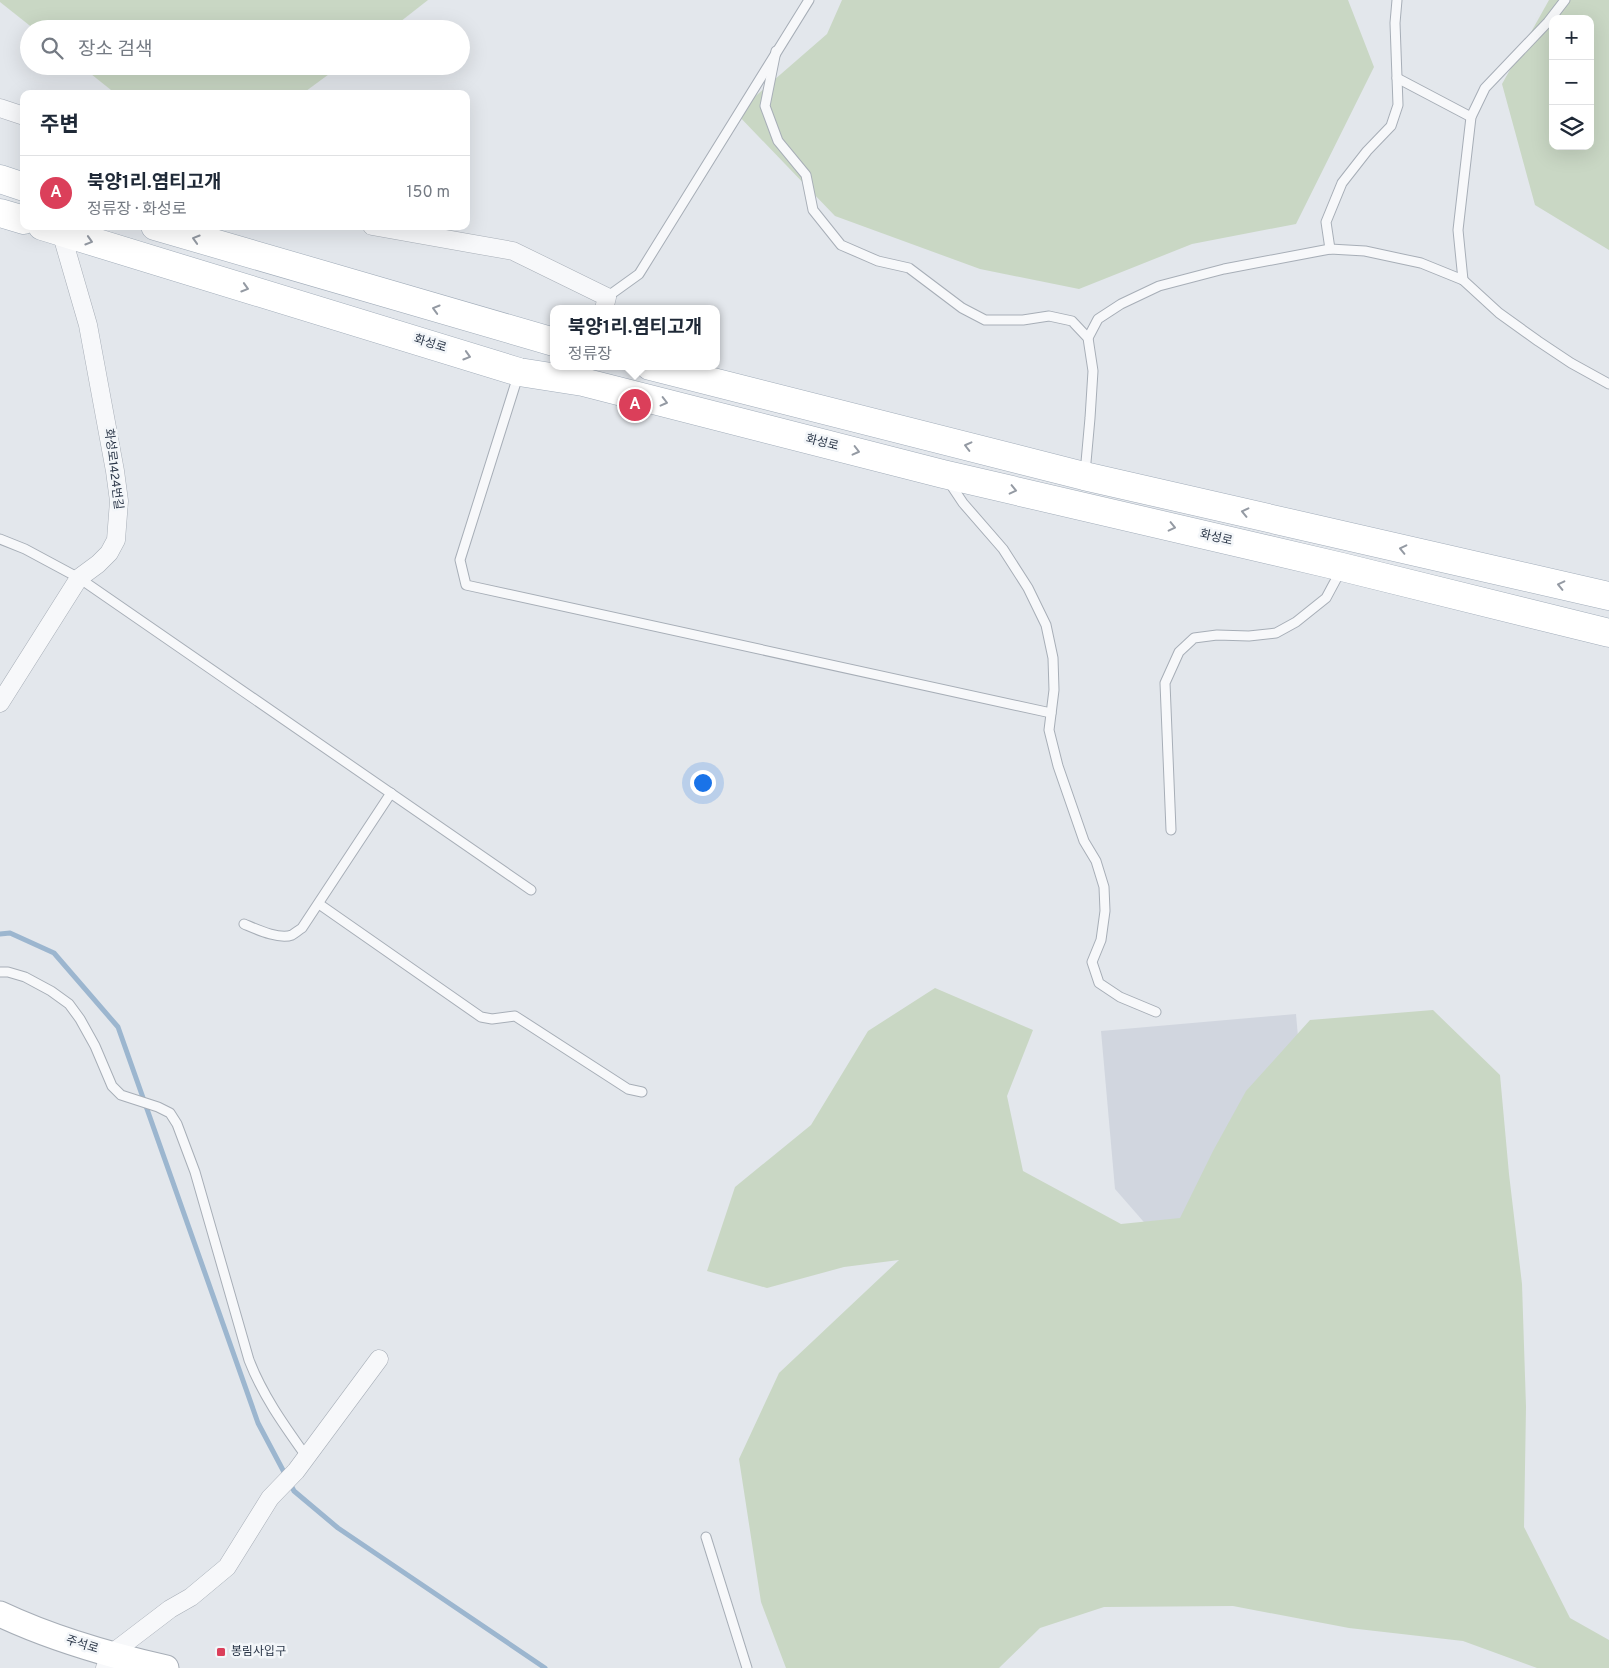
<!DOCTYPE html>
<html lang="ko">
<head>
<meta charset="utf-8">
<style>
	:root { --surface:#fff; --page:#f6f6f7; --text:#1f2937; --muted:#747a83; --line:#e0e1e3; --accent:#db3f5a }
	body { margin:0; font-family:Overpass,"Noto Sans KR",sans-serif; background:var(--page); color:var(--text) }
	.controls { position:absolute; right:15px; top:15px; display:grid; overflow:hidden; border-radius:10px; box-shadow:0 5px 20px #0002 }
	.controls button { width:45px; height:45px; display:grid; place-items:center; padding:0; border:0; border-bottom:1px solid var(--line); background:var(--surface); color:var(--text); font:25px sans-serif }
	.you { position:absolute; left:702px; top:782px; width:18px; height:18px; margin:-12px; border:4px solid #fff; border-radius:50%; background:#1a73e8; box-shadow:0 0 0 8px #1a73e833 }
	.badge { display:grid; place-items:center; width:32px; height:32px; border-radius:50%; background:var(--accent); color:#fff; font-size:16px; font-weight:700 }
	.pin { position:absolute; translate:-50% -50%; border:2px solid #fff; box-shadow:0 1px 5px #0006 }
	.popup { position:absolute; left:550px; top:305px; width:170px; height:65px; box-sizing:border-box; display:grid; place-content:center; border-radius:10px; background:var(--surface); filter:drop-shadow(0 1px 4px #0005); font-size:16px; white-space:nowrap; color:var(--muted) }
	.popup b { font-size:19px; color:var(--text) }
	.popup::after { content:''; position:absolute; left:50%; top:100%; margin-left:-10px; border:10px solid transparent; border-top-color:var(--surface) }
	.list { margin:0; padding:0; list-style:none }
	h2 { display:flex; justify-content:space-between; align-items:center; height:65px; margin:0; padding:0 20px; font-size:21px }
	h2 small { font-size:16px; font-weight:400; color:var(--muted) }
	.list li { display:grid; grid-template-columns:32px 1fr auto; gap:15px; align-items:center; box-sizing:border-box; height:75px; padding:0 20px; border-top:1px solid var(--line) }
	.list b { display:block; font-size:19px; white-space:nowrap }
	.list p { margin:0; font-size:16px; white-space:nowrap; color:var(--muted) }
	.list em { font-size:16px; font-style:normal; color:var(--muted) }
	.icon { flex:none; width:28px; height:28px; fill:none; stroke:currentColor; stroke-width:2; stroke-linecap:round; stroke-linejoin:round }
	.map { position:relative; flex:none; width:1609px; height:1668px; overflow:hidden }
	.search { position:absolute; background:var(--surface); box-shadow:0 5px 20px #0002; left:20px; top:20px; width:450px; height:55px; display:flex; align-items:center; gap:12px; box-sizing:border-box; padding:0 18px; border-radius:28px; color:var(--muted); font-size:19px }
	.panel { position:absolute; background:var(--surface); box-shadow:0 5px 20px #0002; left:20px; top:90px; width:450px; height:140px; border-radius:10px }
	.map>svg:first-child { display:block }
	.built { fill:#d1d6df }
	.green { fill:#c9d7c4; fill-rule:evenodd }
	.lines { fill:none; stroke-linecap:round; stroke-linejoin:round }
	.stream { stroke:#9cb6cf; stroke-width:5 }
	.service-casing { stroke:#a7aeb7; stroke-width:11 }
	.minor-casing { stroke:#a7aeb7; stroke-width:19 }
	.secondary-casing { stroke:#a7aeb7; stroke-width:27 }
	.primary-casing { stroke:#a1acb9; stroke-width:29 }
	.service { stroke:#f7f8fa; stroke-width:9 }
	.minor { stroke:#f7f8fa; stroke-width:18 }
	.secondary { stroke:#fff; stroke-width:25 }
	.primary { stroke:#fff; stroke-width:28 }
	.oneway { stroke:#949aa3 }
	.poi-dot { fill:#db3f5a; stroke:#f3f6f9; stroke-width:2 }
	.labels { text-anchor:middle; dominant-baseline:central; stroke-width:5; stroke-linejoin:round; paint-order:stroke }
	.street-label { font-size:12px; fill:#293547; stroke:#f3f6f9 }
	.poi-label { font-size:12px; fill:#293547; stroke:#f3f6f9; text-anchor:start }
</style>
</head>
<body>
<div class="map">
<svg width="1609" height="1668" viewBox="0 0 1609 1668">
	<rect width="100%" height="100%" fill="#e3e7ec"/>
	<polygon class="built" points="1296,1014 1320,1291 1212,1300 1115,1189 1101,1031"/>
	<g class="green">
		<polygon points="0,0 428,0 391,29 34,29 0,2"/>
		<polygon points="842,0 1348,0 1374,67 1296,224 1192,244 1079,289 980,269 835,216 736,113 827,34"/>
		<path d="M1549,0H1609V250L1535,205L1502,84ZM1553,19H1590V146H1553Z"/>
		<polygon points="81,66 340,66 302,94 116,94"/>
		<polygon points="935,988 1033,1030 1007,1096 1023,1171 1121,1224 1180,1218 1213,1151 1246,1091 1310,1020 1433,1010 1500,1075 1509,1174 1522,1284 1526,1407 1524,1527 1570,1618 1609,1640 1609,1668 1537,1668 1463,1641 1349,1628 1233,1606 1104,1607 1040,1628 999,1668 786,1668 761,1602 739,1459 779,1373 899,1260 844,1267 767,1288 707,1271 735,1187 811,1125 868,1031"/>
	</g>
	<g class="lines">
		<polyline class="stream" points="0,934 10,933 54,953 118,1027 258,1423 294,1491 338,1528 545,1668"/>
		<defs>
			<g id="service">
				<polyline points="776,51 765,106 778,141 806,175 813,210 841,245 878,261 909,268 962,308 985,320 1023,320 1049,316 1072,321 1088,338 1093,371 1090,418 1085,473"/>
				<polyline points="1397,78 1471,117"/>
				<polyline points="1330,249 1326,222 1342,183 1367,151 1391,126 1398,105 1395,23 1397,0"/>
				<polyline points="1463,280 1458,230 1471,117 1485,88 1548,22 1565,0"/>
				<polyline points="607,297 639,274 809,0"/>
				<polyline points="1088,338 1098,319 1121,304 1159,286 1224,269 1330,249 1365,251 1421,263 1463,280 1499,313 1538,341 1571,363 1609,384"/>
				<polyline points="518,376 460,560 466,585 1051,713"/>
				<polyline points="949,482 963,503 1003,549 1028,588 1046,625 1053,658 1054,690 1049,730 1058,766 1084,841 1096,861 1104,887 1105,911 1101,940 1092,962 1099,983 1120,997 1156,1012"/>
				<polyline points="0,539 25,549 79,578 531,890"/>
				<polyline points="1171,830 1165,683 1179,652 1194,638 1217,635 1249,636 1276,633 1296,622 1326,598 1341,570"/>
				<polyline points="319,904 481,1017 492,1019 515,1016 628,1089 642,1092"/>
				<path d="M244,924C256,929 279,940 292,935C295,933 299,930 302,928L391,793"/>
				<path d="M0,972H8L25,977L51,991L69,1004L80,1019L95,1046L112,1086L121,1095L158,1107L170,1113L177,1124L195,1172L249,1360C263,1396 284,1425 306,1456"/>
				<polyline points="706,1537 747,1668"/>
			</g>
			<g id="minor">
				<polyline points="0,108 24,116"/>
				<polyline points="372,226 513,251 607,297 604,309"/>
				<polyline points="0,703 79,578 98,564 109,553 116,540 119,501 115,471 88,325 61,232"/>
				<polyline points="105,1668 111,1654 170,1609 191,1597 227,1567 270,1498 296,1471 379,1359"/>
			</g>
			<path id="secondary" d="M0,1614C53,1639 109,1655 166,1668"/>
			<g id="primary">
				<polyline points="0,179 24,187"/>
				<polyline points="0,213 24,220"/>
				<polyline points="42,226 519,372 583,382 943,474 1342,567 1609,633"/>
				<polyline points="155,226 554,342"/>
				<polyline points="650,366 1084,476 1609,596"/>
			</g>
		</defs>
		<use href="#service" class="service-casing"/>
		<use href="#minor" class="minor-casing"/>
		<use href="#secondary" class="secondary-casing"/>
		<use href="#primary" class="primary-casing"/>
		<use href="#service" class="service"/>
		<use href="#minor" class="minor"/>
		<use href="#secondary" class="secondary"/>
		<use href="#primary" class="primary"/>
	</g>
	<defs><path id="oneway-chevron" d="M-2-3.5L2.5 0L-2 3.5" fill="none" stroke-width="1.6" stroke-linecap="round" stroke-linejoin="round" transform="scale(1.25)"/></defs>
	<g class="oneway">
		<use href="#oneway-chevron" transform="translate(196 239) rotate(-163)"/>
		<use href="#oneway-chevron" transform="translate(89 241) rotate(17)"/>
		<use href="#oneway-chevron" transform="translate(245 288) rotate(17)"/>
		<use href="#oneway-chevron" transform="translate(436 309) rotate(-164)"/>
		<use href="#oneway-chevron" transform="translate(467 356) rotate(17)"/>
		<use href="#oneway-chevron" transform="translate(664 402) rotate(14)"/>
		<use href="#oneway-chevron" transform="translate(968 446) rotate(-166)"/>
		<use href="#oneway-chevron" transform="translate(856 451) rotate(14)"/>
		<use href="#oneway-chevron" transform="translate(1013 490) rotate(13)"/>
		<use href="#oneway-chevron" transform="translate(1245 512) rotate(-167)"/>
		<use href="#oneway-chevron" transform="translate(1172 527) rotate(13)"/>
		<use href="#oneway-chevron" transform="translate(1403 549) rotate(-167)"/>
		<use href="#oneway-chevron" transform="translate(1561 585) rotate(-167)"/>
	</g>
	<rect class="poi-dot" x="216" y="1647" width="10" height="10" rx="2.5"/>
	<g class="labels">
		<g class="street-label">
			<text transform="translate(430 344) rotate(17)">화성로</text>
			<text transform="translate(822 443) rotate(14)">화성로</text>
			<text transform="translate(113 469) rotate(83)">화성로1424번길</text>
			<text transform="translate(1216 538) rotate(13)">화성로</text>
			<text transform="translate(82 1645) rotate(17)">주석로</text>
		</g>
		<g class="poi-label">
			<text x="231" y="1652">봉림사입구</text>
		</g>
	</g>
</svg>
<div class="controls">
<button>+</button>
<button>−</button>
<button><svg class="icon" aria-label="layers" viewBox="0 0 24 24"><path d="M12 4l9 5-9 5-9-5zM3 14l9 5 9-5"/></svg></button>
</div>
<div class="you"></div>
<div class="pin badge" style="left:635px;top:405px">A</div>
<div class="popup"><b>북양1리.염티고개</b>정류장</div>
<div class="search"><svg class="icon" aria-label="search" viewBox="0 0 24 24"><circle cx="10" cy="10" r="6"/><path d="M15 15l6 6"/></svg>장소 검색</div>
<section class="panel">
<h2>주변<small></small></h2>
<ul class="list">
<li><span class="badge">A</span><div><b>북양1리.염티고개</b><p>정류장 · 화성로</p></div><em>150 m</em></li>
</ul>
</section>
</div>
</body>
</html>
